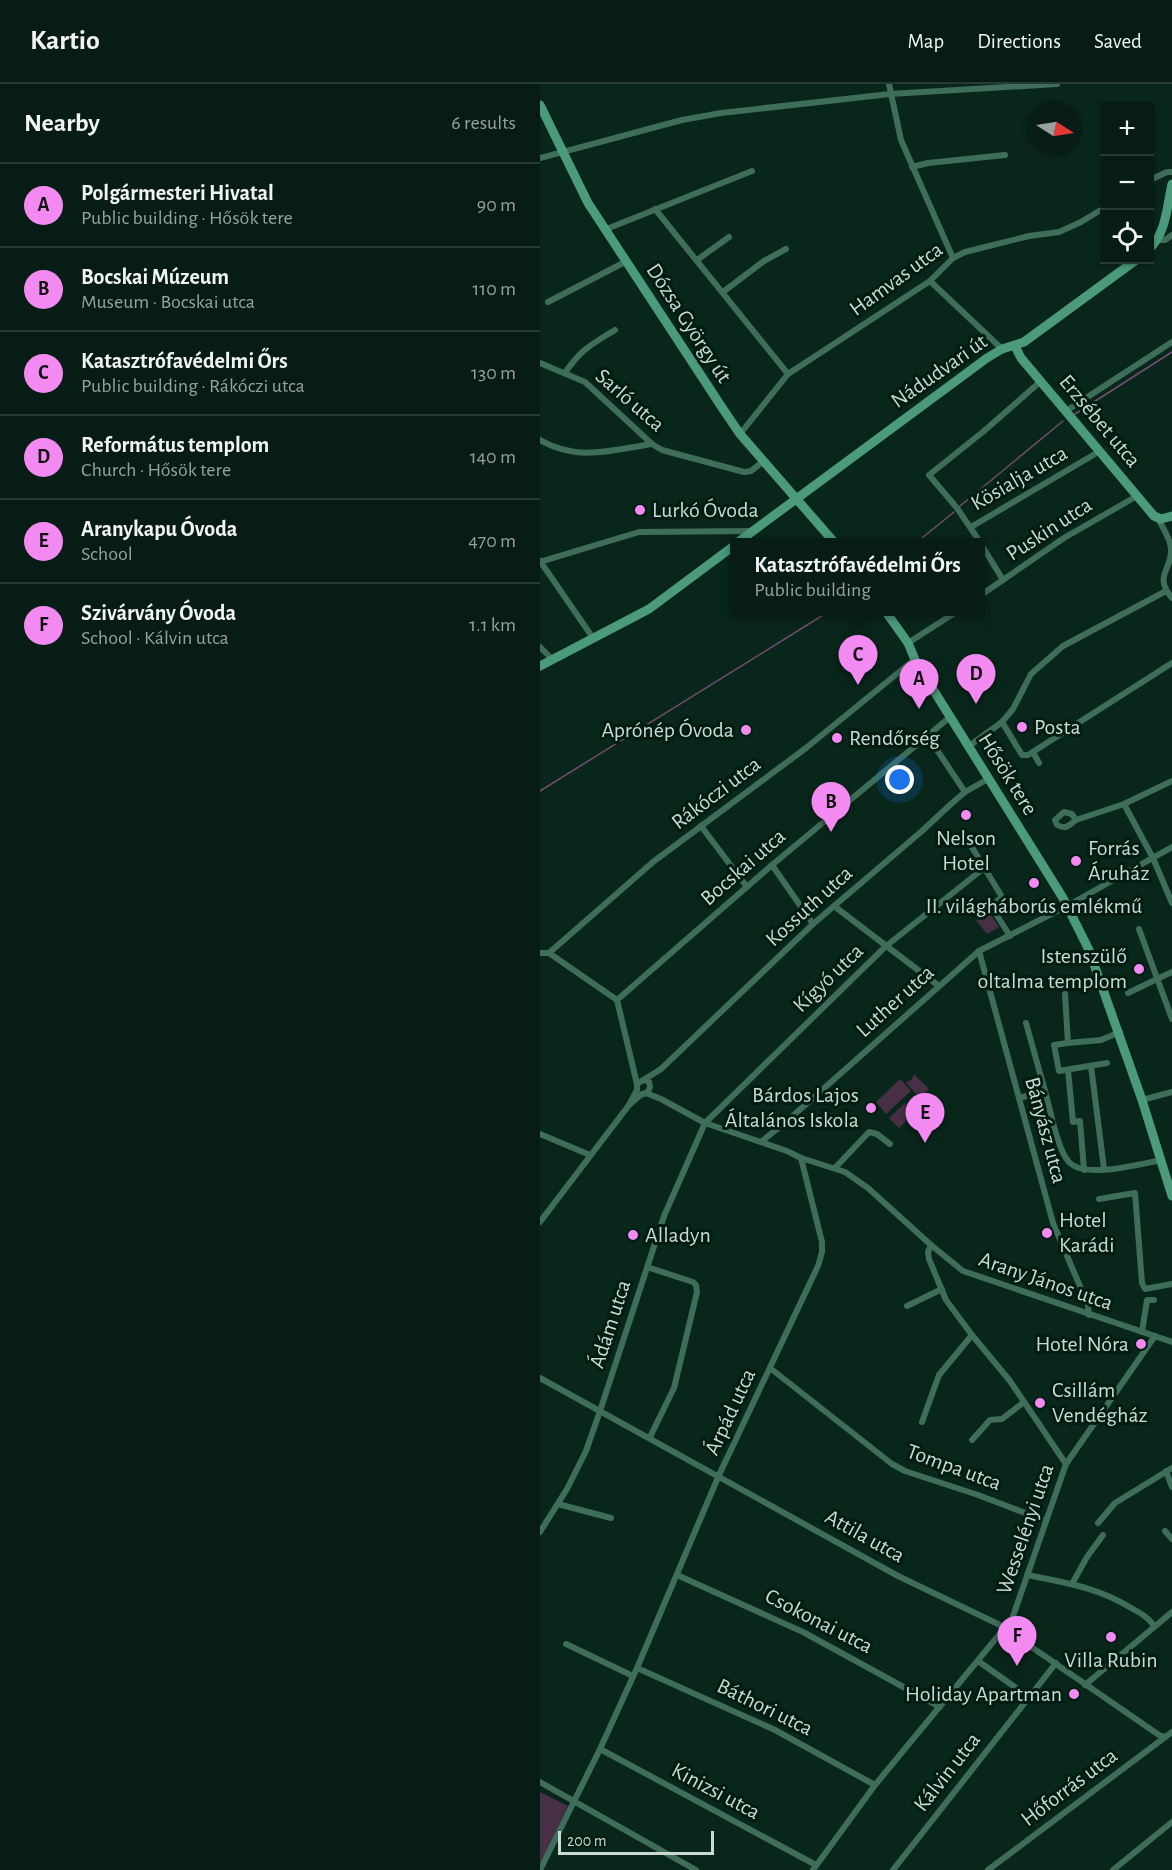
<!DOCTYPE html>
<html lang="en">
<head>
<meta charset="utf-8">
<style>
	:root { --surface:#071c14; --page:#152922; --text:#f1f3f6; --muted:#98a1a0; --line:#283a34; --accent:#f38af2 }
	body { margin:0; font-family:"Alegreya Sans",sans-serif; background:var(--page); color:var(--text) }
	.controls { position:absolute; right:18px; top:18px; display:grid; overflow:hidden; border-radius:0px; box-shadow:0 2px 4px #0004 }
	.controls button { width:54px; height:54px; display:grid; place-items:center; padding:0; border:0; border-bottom:2px solid var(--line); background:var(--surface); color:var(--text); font:30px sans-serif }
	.compass { position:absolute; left:488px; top:18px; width:54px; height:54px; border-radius:50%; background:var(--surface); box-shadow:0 2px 4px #0004; rotate:102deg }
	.scale { position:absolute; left:18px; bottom:15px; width:156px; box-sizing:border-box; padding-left:6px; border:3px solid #cadad2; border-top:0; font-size:16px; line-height:21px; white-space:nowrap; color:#cadad2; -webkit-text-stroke:4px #011c12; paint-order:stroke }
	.you { position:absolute; left:360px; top:696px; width:21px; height:21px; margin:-15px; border:4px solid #fff; border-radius:50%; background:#1a73e8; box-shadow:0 0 0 9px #1a73e833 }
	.badge { display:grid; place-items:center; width:39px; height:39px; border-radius:50%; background:var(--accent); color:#111; font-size:20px; font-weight:700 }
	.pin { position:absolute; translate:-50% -50px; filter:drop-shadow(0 2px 3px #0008) }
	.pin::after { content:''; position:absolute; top:32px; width:21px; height:18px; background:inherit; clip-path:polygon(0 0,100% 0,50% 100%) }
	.popup { position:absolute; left:190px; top:454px; width:255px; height:78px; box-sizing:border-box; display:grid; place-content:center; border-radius:0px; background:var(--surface); filter:drop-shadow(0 2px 4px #0005); font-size:20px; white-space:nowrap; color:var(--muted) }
	.popup b { font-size:22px; color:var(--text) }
	.popup::after { content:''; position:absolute; left:50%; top:100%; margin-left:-12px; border:12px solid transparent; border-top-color:var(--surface) }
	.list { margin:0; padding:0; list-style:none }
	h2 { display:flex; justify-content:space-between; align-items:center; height:78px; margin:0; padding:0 24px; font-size:26px }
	h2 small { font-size:20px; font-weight:400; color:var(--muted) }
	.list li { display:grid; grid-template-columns:39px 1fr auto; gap:18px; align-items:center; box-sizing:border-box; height:84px; padding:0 24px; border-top:2px solid var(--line) }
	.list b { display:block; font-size:22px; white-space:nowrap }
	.list p { margin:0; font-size:20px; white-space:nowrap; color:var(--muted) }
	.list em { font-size:20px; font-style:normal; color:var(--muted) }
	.icon { flex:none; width:33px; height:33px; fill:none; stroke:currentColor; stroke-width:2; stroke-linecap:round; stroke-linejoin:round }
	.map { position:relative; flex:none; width:632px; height:1786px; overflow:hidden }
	header { display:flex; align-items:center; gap:36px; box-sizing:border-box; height:84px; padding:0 30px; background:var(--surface); border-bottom:2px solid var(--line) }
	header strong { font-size:28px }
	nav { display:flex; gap:33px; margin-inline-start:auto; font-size:21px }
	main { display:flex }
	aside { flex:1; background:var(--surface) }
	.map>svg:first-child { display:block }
	.green { fill:#473046 }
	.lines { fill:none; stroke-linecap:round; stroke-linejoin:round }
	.stream { stroke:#724c72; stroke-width:1.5 }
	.street { stroke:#3e6d5a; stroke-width:6 }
	.secondary { stroke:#4a9a7b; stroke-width:9 }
	.poi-dot { fill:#f38af2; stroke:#011c12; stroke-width:2 }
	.labels { text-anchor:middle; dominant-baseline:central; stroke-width:6; stroke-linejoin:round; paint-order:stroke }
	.street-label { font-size:22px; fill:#cadad2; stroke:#011c12 }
	.poi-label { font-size:22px; fill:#cadad2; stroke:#011c12; text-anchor:start }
</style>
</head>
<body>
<header>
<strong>Kartio</strong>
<nav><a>Map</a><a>Directions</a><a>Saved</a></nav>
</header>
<main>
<aside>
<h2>Nearby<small>6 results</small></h2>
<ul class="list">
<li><span class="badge">A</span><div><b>Polgármesteri Hivatal</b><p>Public building · Hősök tere</p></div><em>90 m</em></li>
<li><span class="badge">B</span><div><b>Bocskai Múzeum</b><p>Museum · Bocskai utca</p></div><em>110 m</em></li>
<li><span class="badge">C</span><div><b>Katasztrófavédelmi Őrs</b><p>Public building · Rákóczi utca</p></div><em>130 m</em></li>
<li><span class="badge">D</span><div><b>Református templom</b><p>Church · Hősök tere</p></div><em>140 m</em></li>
<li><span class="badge">E</span><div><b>Aranykapu Óvoda</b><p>School</p></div><em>470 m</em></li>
<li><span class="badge">F</span><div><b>Szivárvány Óvoda</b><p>School · Kálvin utca</p></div><em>1.1 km</em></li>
</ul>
</aside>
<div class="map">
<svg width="632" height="1786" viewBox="0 0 632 1786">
	<rect width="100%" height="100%" fill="#09261b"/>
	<g class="green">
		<polygon points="449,828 459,843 447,850 436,836"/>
		<polygon points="374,990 389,1005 380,1014 366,999 369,996 371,997"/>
		<polygon points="360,995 371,1007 346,1030 336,1018"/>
		<polygon points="365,1019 374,1029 359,1044 349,1034"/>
		<polygon points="0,1708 28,1722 1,1778 0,1777"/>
	</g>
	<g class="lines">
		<g class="stream">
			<polyline points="535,330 632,268"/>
			<polyline points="420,422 523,337"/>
			<polyline points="377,458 414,428"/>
			<polyline points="0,707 288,528"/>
		</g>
		<g class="street">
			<polyline points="349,0 361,56 413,174"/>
			<polyline points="0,74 142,36 181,29 350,10 517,0"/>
			<polyline points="372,83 388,79 465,71"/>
			<polyline points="610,96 627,88 632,88"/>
			<polyline points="115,125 248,290"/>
			<polyline points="64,146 212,87"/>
			<polyline points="617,156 625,156 632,151"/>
			<polyline points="157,176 189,153"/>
			<polyline points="390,197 462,265"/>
			<polyline points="183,208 224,177 246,165"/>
			<polyline points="8,218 85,178"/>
			<polyline points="0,279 45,298 112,360 122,366 204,388 211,387 224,377"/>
			<path d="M25,289C40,266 52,260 75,246"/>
			<polyline points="526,327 632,258"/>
			<polyline points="200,350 248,290 390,197 413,174 425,168 489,152 519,148 541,138 564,124"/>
			<path d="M0,356C39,378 71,366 112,360"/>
			<path d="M618,434C622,443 631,455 631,465C632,487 613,491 632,514"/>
			<polyline points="431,443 560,367"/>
			<polyline points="440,458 417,424 389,391 444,347 501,297"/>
			<polyline points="441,460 463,496"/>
			<polyline points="0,477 53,554"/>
			<polyline points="0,478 99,448 212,447"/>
			<polyline points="441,511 524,454 597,412"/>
			<polyline points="368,559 416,528"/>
			<polyline points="0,563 13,576"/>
			<polyline points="462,638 482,671 488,671 632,579"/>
			<polyline points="387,651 425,708"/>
			<polyline points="429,662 462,638 473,625 491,590 523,562 626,507"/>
			<polyline points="493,668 499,679"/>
			<polyline points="584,720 613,774 632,819"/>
			<path d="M536,736C529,741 526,746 517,741L515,736L524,728L532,730L536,736L584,720L632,697"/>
			<polyline points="161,742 207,803"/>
			<polyline points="430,760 462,813 451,822 470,852"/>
			<polyline points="232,781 273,840"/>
			<polyline points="294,822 399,902"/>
			<polyline points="599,845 632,935"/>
			<polyline points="439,867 513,1139 548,1221 549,1231"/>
			<polyline points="0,869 9,869 113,778 266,664 375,575"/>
			<polyline points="9,869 77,916 97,1000 97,1006 89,1021"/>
			<polyline points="588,909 632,888"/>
			<polyline points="525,910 528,959 561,956 580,948"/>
			<polyline points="77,916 232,781 410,633"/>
			<polyline points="528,959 514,961 519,987 567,979"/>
			<polyline points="551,982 564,1085"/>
			<polyline points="528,986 533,1038 540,1037 544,1086"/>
			<polyline points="104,996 109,998 110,1003 108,1008 104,1010"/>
			<polyline points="97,1000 121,985 273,840 382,747 411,720 425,708 448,695"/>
			<path d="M505,1007C510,1024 517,1064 528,1077C543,1096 600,1080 622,1076"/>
			<polyline points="106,1009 121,1015 165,1039 247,1067 261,1074 305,1088 328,1104 391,1161 423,1187 632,1258"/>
			<polyline points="479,1014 505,1007 486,939"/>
			<polyline points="602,1016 632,1008"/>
			<polyline points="0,1050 50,1071"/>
			<polyline points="221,1058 247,1037 439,867 527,822 632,763"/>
			<polyline points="295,1084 329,1048 337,1050 350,1060"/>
			<polyline points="559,1115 595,1109 602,1199 605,1205 632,1200"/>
			<polyline points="0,1138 89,1021 102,1010"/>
			<polyline points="391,1161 388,1168 389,1175 406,1216 432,1251 470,1297 526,1380"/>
			<polyline points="107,1183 153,1198 156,1201 157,1208 134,1304 110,1353"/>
			<polyline points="367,1222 402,1205"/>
			<polyline points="602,1248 607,1216 614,1216"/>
			<polyline points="230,1284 352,1380 365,1387 438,1411 506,1437"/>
			<polyline points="0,1294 358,1492 458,1540 619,1651 625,1653"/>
			<polyline points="382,1338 399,1291 432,1251"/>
			<polyline points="432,1356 450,1336 462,1335 484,1318"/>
			<polyline points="626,1387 632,1403"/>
			<polyline points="18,1420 71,1434"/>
			<polyline points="558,1439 575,1419 632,1384"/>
			<polyline points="625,1447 632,1455"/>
			<polyline points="0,1448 27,1405 46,1367 60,1327 124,1132 165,1039 345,863 444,784"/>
			<polyline points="137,1491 263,1548 400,1623"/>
			<path d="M487,1491C527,1499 557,1503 593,1525C602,1530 609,1534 614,1542"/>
			<polyline points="532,1500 547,1473 563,1451"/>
			<polyline points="26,1560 93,1592"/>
			<polyline points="438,1577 489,1613"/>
			<polyline points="97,1584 235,1646 335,1701"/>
			<polyline points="545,1601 632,1528"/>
			<polyline points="60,1665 276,1781"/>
			<polyline points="0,1698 156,1786"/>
			<polyline points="0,1786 60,1665 97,1584 179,1391 278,1182 282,1168 282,1158 261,1074"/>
			<polyline points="273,1786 335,1701 472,1535 526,1380 615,1252"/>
			<polyline points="353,1786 516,1579"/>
			<polyline points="448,1786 632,1648"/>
			<polyline points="573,1786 632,1738"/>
		</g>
		<g class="secondary">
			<polyline points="0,21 48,119 183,325 200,350 294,458"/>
			<path d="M610,164C626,149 627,122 632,100"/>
			<polyline points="475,262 481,274 614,432 621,435 632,432"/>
			<polyline points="198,458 447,274 462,265 484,258 596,176"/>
			<polyline points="346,528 368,559 376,578 523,814 549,866 602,1016 632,1112"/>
			<polyline points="0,582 109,525 195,461"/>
		</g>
	</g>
	<g class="poi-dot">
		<circle cx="100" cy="426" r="6"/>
		<circle cx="482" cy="643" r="6"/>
		<circle cx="206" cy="646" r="6"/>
		<circle cx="297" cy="654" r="6"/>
		<circle cx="426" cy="731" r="6"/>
		<circle cx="536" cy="777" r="6"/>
		<circle cx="494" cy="799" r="6"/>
		<circle cx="599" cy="885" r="6"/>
		<circle cx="331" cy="1024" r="6"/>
		<circle cx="507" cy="1149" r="6"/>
		<circle cx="93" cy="1151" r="6"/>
		<circle cx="601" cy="1260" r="6"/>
		<circle cx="500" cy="1319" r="6"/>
		<circle cx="571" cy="1553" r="6"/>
		<circle cx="534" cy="1610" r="6"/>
	</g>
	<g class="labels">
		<g class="street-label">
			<text transform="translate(356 195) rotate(-36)">Hamvas utca</text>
			<text transform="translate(149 239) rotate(57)">Dózsa György út</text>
			<text transform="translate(399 287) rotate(-35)">Nádudvari út</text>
			<text transform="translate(90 316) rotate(41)">Sarló utca</text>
			<text transform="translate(560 337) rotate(50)">Erzsébet utca</text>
			<text transform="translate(479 394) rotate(-30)">Kösialja utca</text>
			<text transform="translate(509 445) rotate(-33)">Puskin utca</text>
			<text transform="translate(468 690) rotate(58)">Hősök tere</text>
			<text transform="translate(176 709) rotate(-37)">Rákóczi utca</text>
			<text transform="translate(203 783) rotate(-41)">Bocskai utca</text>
			<text transform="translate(269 822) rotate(-42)">Kossuth utca</text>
			<text transform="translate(288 894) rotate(-44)">Kígyó utca</text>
			<text transform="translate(355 917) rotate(-42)">Luther utca</text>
			<text transform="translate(506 1046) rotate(75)">Bányász utca</text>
			<text transform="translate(506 1197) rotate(19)">Arany János utca</text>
			<text transform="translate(70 1240) rotate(-72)">Ádám utca</text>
			<text transform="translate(190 1328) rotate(-65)">Árpád utca</text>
			<text transform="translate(414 1383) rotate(20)">Tompa utca</text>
			<text transform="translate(485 1445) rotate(-71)">Wesselényi utca</text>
			<text transform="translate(325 1452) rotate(29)">Attila utca</text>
			<text transform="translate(279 1537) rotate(27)">Csokonai utca</text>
			<text transform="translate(225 1623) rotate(26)">Báthori utca</text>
			<text transform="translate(407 1688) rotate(-52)">Kálvin utca</text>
			<text transform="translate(529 1703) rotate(-37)">Hőforrás utca</text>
			<text transform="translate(176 1707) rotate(28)">Kinizsi utca</text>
		</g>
		<g class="poi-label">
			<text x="112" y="426">Lurkó Óvoda</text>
			<text x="494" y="643">Posta</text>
			<text x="194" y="646" text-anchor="end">Aprónép Óvoda</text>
			<text x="309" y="654">Rendőrség</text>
			<text x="426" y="754" text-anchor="middle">Nelson<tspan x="426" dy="25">Hotel</tspan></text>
			<text x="548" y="764">Forrás<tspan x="548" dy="25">Áruház</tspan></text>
			<text x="494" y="822" text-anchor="middle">II. világháborús emlékmű</text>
			<text x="587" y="872" text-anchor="end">Istenszülő<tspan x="587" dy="25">oltalma templom</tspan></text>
			<text x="319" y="1011" text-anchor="end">Bárdos Lajos<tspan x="319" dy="25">Általános Iskola</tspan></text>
			<text x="519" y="1136">Hotel<tspan x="519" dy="25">Karádi</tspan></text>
			<text x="105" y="1151">Alladyn</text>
			<text x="589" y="1260" text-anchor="end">Hotel Nóra</text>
			<text x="512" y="1306">Csillám<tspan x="512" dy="25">Vendégház</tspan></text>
			<text x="571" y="1576" text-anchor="middle">Villa Rubin</text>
			<text x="522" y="1610" text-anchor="end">Holiday Apartman</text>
		</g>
	</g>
</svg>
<div class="controls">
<button>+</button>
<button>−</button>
<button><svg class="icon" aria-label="locate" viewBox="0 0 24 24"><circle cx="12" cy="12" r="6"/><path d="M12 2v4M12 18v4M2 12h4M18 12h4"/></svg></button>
</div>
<svg class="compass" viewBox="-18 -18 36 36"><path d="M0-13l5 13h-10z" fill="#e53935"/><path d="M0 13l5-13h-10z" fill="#98a1a0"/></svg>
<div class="scale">200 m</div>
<div class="you"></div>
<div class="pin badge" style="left:379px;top:625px">A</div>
<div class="pin badge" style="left:291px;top:748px">B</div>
<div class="pin badge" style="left:318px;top:601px">C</div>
<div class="popup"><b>Katasztrófavédelmi Őrs</b>Public building</div>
<div class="pin badge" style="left:436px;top:620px">D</div>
<div class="pin badge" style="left:385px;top:1059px">E</div>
<div class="pin badge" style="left:477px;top:1582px">F</div>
</div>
</main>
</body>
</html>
